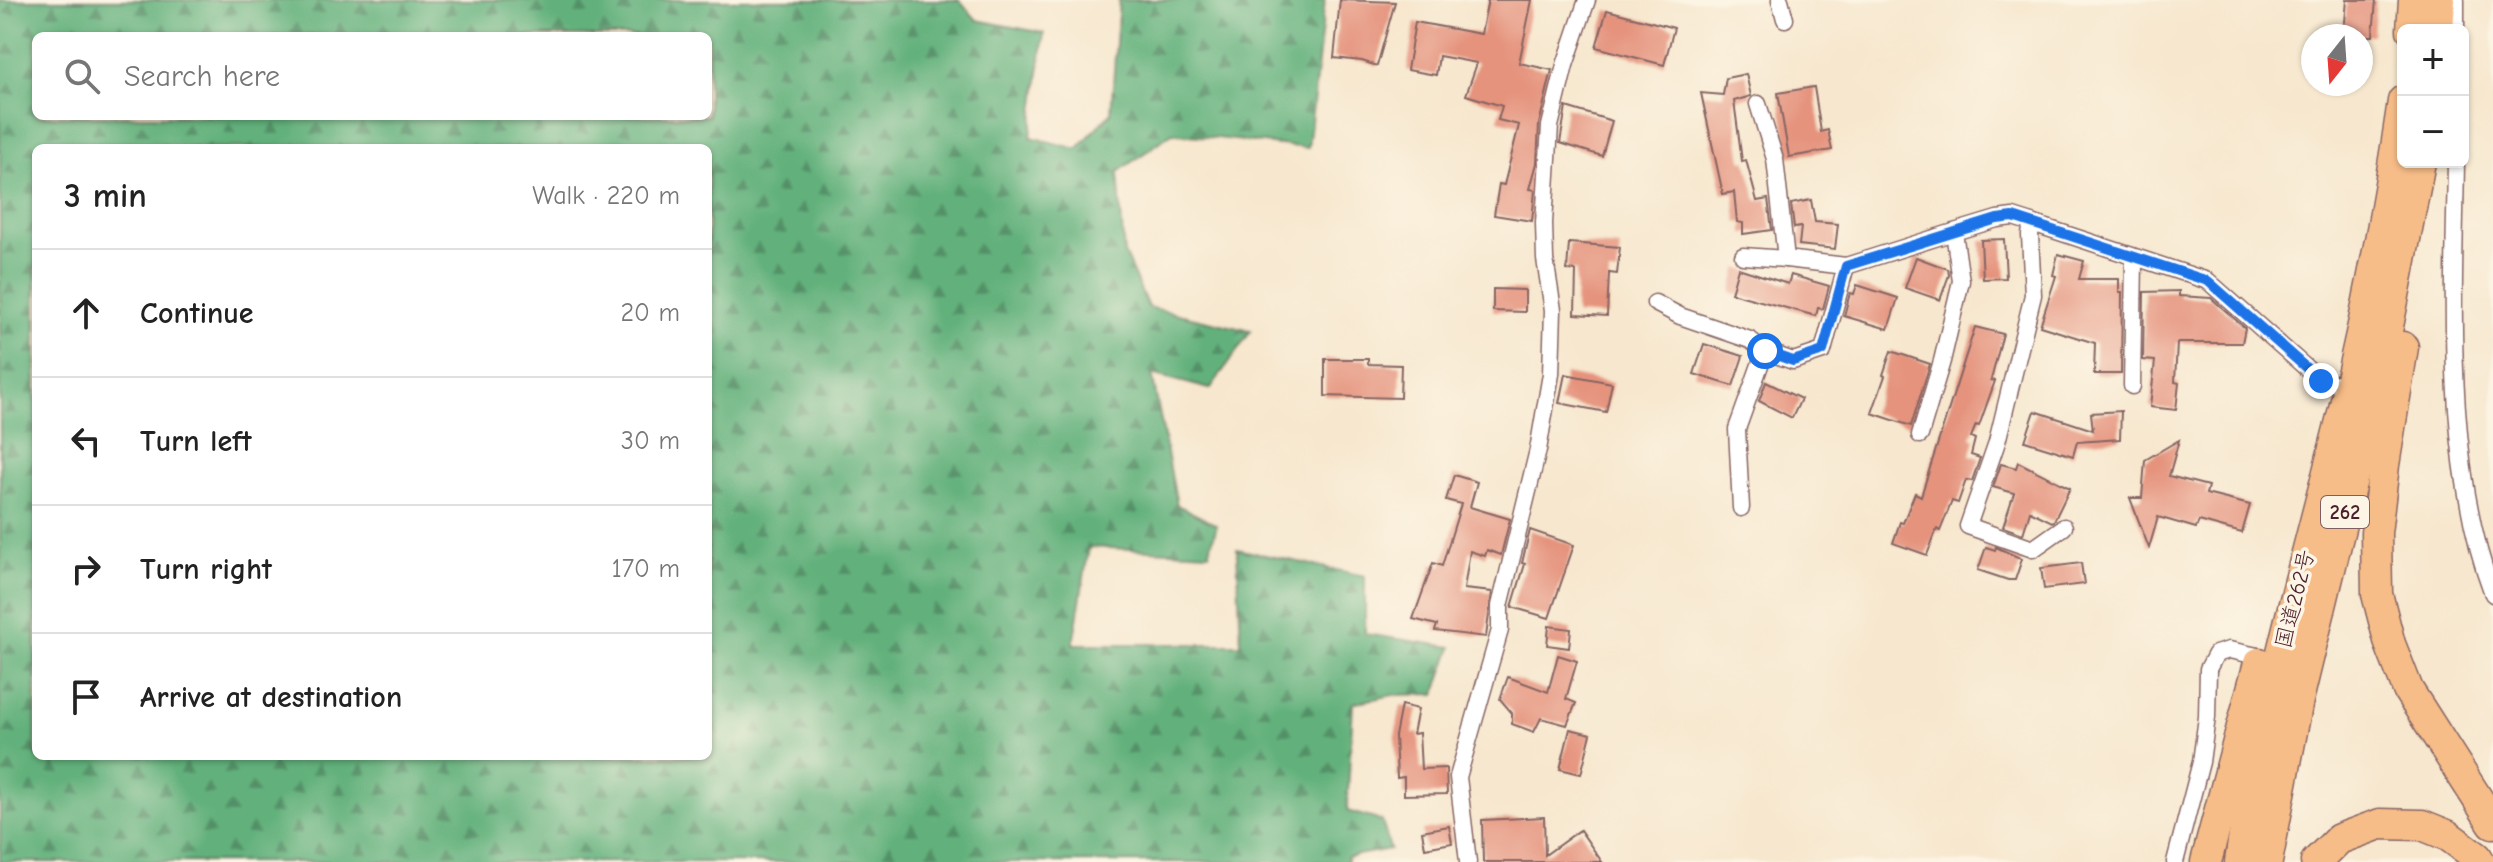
<!DOCTYPE html>
<html lang="en">
<head>
<meta charset="utf-8">
<style>
	:root { --surface:#fff; --page:#f2f2f2; --text:#222; --muted:#767676; --line:#e0e0e0 }
	body { margin:0; font-family:"Comic Neue","Klee One",sans-serif; background:var(--page); color:var(--text) }
	.controls { position:absolute; right:24px; top:24px; display:grid; overflow:hidden; border-radius:12px; box-shadow:0 2px 6px #0004 }
	.controls button { width:72px; height:72px; display:grid; place-items:center; padding:0; border:0; border-bottom:2px solid var(--line); background:var(--surface); color:var(--text); font:40px sans-serif }
	.compass { position:absolute; left:2301px; top:24px; width:72px; height:72px; border-radius:50%; background:var(--surface); box-shadow:0 2px 6px #0004; rotate:197deg }
	.stop { position:absolute; width:24px; height:24px; margin:-18px; border:6px solid #1a73e8; border-radius:50%; background:#fff }
	.stop.end { background:#1a73e8; border-color:#fff; box-shadow:0 2px 8px #0008 }
	.list { margin:0; padding:0; list-style:none }
	h2 { display:flex; justify-content:space-between; align-items:center; height:104px; margin:0; padding:0 32px; font-size:34px }
	h2 small { font-size:26px; font-weight:400; color:var(--muted) }
	.list li { display:grid; grid-template-columns:52px 1fr auto; gap:24px; align-items:center; box-sizing:border-box; height:128px; padding:0 32px; border-top:2px solid var(--line) }
	.list b { display:block; font-size:30px; white-space:nowrap }
	.list em { font-size:26px; font-style:normal; color:var(--muted) }
	.icon { flex:none; width:44px; height:44px; fill:none; stroke:currentColor; stroke-width:2; stroke-linecap:round; stroke-linejoin:round }
	.map { position:relative; flex:none; width:2493px; height:862px; overflow:hidden }
	.search { position:absolute; background:var(--surface); box-shadow:0 2px 6px #0004; left:32px; top:32px; width:680px; height:88px; display:flex; align-items:center; gap:20px; box-sizing:border-box; padding:0 28px; border-radius:12px; color:var(--muted); font-size:30px }
	.panel { position:absolute; background:var(--surface); box-shadow:0 2px 6px #0004; left:32px; top:144px; width:680px; height:616px; border-radius:12px }
	.map>svg:first-child { display:block }
	.forest { fill:url(#forest-firs); stroke:#566854; stroke-width:2; fill-rule:evenodd }
	.building { fill:#e5937d }
	.lines { fill:none; stroke-linecap:round; stroke-linejoin:round }
	.street-casing { stroke:#876564; stroke-width:19 }
	.highway-casing { stroke:#876564; stroke-width:33 }
	.street { stroke:#fff; stroke-width:16 }
	.highway { stroke:#f7bd88; stroke-width:30 }
	.route { stroke:#1a73e8; stroke-width:10 }
	.labels { text-anchor:middle; dominant-baseline:central; stroke-width:7; stroke-linejoin:round; paint-order:stroke }
	.shield { fill:#fcf5e5; stroke:#7f5f63; stroke-width:2 }
	.shield-label { font-size:20px; font-weight:bold; fill:#4a1f2b }
	.street-label { font-size:22px; fill:#4a1f2b; stroke:#fcf5e5 }
</style>
</head>
<body>
<div class="map">
<svg width="2493" height="862" viewBox="0 0 2493 862">
	<defs>
		<pattern id="forest-firs" width="22" height="20" patternUnits="userSpaceOnUse" patternTransform="scale(2)"><rect width="22" height="20" fill="#62b17c"/><path d="M5 1l3.5 6h-7zM16 11l3.5 6h-7z" fill="#538f66"/></pattern>
	</defs>
	<rect width="100%" height="100%" fill="#fcf5e5"/>
	<filter id="ink" filterUnits="userSpaceOnUse"><feTurbulence type="fractalNoise" baseFrequency=".0125" numOctaves="2"/><feDisplacementMap in="SourceGraphic" scale="16" xChannelSelector="R" yChannelSelector="G"/><feConvolveMatrix kernelMatrix="1 2 1 2 8 2 1 2 1" color-interpolation-filters="sRGB"/></filter>
	<filter id="wash" filterUnits="userSpaceOnUse"><feTurbulence type="fractalNoise" baseFrequency=".006" numOctaves="4" result="noise"/><feDisplacementMap in="SourceGraphic" scale="32" xChannelSelector="R" yChannelSelector="G"/><feGaussianBlur stdDeviation="1.8" result="paint"/><feColorMatrix in="noise" values="0 0 0 0 0 0 0 0 0 0 0 0 0 0 0 0 0 1.4 0 .05"/><feComposite in="paint" operator="in"/></filter>
	<g filter="url(#wash)">
		<rect width="100%" height="100%" fill="#f7e7ce"/>
		<path class="forest" d="M0,0H959L977,20L1044,33L1031,137L1077,149L1111,113L1119,0H1325L1308,148L1172,133L1118,172L1124,253L1148,307L1251,331L1210,389L1152,374L1177,505L1217,525L1209,553L1089,547L1073,644H1241L1237,549L1365,576V634L1452,647L1435,694L1393,695L1353,703L1347,811L1382,821L1390,849L1347,857L1348,862H0ZM36,36H708V116H36ZM36,148H708V756H36Z"/>
		<g id="blocks">
			<g class="building">
				<polygon points="1340,0 1395,2 1377,66 1362,61 1334,58"/>
				<polygon points="1488,0 1532,0 1519,63 1552,70 1539,124 1537,163 1530,189 1535,190 1532,221 1494,215 1499,184 1504,185 1519,125 1498,120 1502,106 1466,95 1477,63 1439,56 1436,75 1407,70 1415,22 1481,34"/>
				<polygon points="2347,0 2376,0 2373,36 2334,36 2345,22"/>
				<polygon points="1607,10 1674,28 1664,65 1596,47"/>
				<polygon points="1746,74 1751,96 1734,101 1742,161 1746,160 1757,201 1768,199 1772,230 1743,234 1743,223 1737,222 1734,192 1723,194 1701,93 1723,95 1726,78"/>
				<polygon points="1814,87 1821,132 1828,130 1832,150 1789,157 1778,93"/>
				<polygon points="1566,107 1612,121 1602,156 1560,143"/>
				<polygon points="1811,200 1815,222 1838,224 1835,249 1799,245 1801,227 1794,228 1791,204"/>
				<polygon points="2004,239 2006,278 1983,279 1981,240"/>
				<polygon points="1569,243 1620,247 1617,274 1609,273 1607,316 1575,314 1576,271 1567,270"/>
				<polygon points="2058,254 2084,261 2079,279 2119,279 2119,292 2122,292 2121,374 2094,374 2095,343 2040,326 2056,276 2053,275"/>
				<polygon points="1916,257 1948,269 1949,275 1940,300 1905,288"/>
				<polygon points="1738,268 1788,284 1791,275 1829,286 1823,309 1818,308 1816,316 1731,293"/>
				<polygon points="1857,285 1898,298 1888,329 1844,316 1850,293 1854,294"/>
				<polygon points="1493,289 1525,290 1525,312 1493,311"/>
				<polygon points="2179,291 2179,296 2211,298 2245,328 2242,343 2177,343 2175,382 2179,383 2176,410 2150,407 2155,361 2143,360 2144,292"/>
				<polygon points="1975,327 2003,334 1991,380 1995,381 1979,426 1976,425 1971,437 1975,439 1971,455 1980,458 1972,481 1966,480 1958,503 1952,501 1940,531 1937,529 1927,555 1893,543 1900,522 1903,523 1915,493 1921,496"/>
				<polygon points="1704,344 1743,356 1733,386 1694,374"/>
				<polygon points="1891,351 1930,364 1911,426 1872,413 1885,376 1883,375"/>
				<polygon points="1325,359 1368,359 1368,364 1401,365 1400,398 1325,396"/>
				<polygon points="1565,374 1612,383 1606,412 1559,403"/>
				<polygon points="1766,382 1801,399 1792,418 1759,401"/>
				<polygon points="2035,411 2093,430 2091,413 2121,411 2120,439 2077,442 2073,456 2025,441"/>
				<polygon points="2179,440 2169,476 2208,486 2206,494 2250,505 2242,533 2199,521 2196,528 2158,517 2149,548 2130,498 2142,498 2145,460"/>
				<polygon points="2018,462 2070,488 2054,521 2052,522 2030,511 2023,534 2003,527 2014,493 1993,487 2001,464 2016,468"/>
				<polygon points="1454,475 1477,482 1470,507 1510,519 1501,555 1487,550 1485,556 1470,551 1464,589 1492,592 1486,637 1435,631 1437,625 1413,619 1433,563 1442,566 1461,504 1446,500"/>
				<polygon points="1530,530 1574,545 1549,618 1512,607 1525,564 1522,563"/>
				<polygon points="1986,547 1995,550 1996,547 2022,559 2015,580 2008,580 1978,570"/>
				<polygon points="2081,563 2084,584 2044,589 2041,568"/>
				<polygon points="1549,626 1571,629 1569,648 1547,645"/>
				<polygon points="1558,655 1577,661 1566,699 1576,703 1567,725 1541,718 1534,732 1512,724 1512,713 1500,699 1508,677 1548,692"/>
				<polygon points="1401,705 1418,709 1413,734 1419,733 1421,769 1446,768 1447,794 1404,795 1404,777 1397,778 1395,736"/>
				<polygon points="1570,729 1591,734 1581,774 1560,769"/>
				<polygon points="1544,817 1545,855 1580,830 1602,862 1483,862 1482,820"/>
				<polygon points="1449,826 1452,843 1425,848 1422,831"/>
			</g>
		</g>
	</g>
	<g filter="url(#ink)">
		<use href="#blocks" fill-opacity="0" stroke="#876564" stroke-width="2"/>
		<g class="lines">
			<defs>
				<g id="street">
					<polyline points="1780,0 1785,19"/>
					<polyline points="2456,0 2456,30"/>
					<polyline points="1758,104 1775,159 1786,259 1846,266 1954,232"/>
					<path d="M2456,162C2454,300 2444,464 2493,594"/>
					<polyline points="2032,223 2208,281 2321,381 2349,386"/>
					<polyline points="1743,256 1786,259"/>
					<polyline points="1655,303 1680,316 1750,340 1765,351 1793,361 1823,351 1846,266"/>
					<polyline points="2132,386 2134,259"/>
					<polyline points="1920,435 1942,361 1961,281 1954,232 1997,219 2013,217 2032,223 2030,235 2033,295 1997,442 1968,526 2033,549 2064,527"/>
					<polyline points="1741,508 1737,429 1765,351"/>
					<polyline points="1468,862 1458,777 1500,630 1500,606 1538,450 1551,374 1553,310 1545,259 1544,223 1550,126 1565,65 1587,0"/>
					<polyline points="2175,862 2201,762 2207,717 2208,669 2216,654 2229,650 2267,658"/>
				</g>
				<g id="highway">
					<polyline points="2412,30 2414,0"/>
					<polyline points="2438,30 2440,0"/>
					<polyline points="2403,347 2384,465 2376,533 2377,594 2390,644 2408,690 2493,823"/>
					<polyline points="2206,862 2259,663"/>
					<path d="M2240,862C2263,701 2311,546 2349,388C2371,294 2389,198 2403,101"/>
					<polyline points="2267,862 2298,700 2383,352 2420,162"/>
					<polyline points="2316,862 2339,839 2380,824 2422,825 2447,835 2477,857 2480,862"/>
				</g>
			</defs>
			<use href="#street" class="street-casing"/>
			<use href="#highway" class="highway-casing"/>
			<use href="#street" class="street"/>
			<use href="#highway" class="highway"/>
		</g>
	</g>
	<g class="lines" filter="url(#ink)">
		<polyline class="route" points="1765,351 1793,361 1823,351 1846,266 1997,219 2013,217 2208,281 2321,381"/>
	</g>
	<g class="labels">
		<rect class="shield" x="2321" y="496" width="48" height="32" rx="6"/>
		<g class="shield-label">
			<text x="2345" y="512">262</text>
		</g>
		<g class="street-label">
			<text transform="translate(2295 599) rotate(-76)">国道262号</text>
		</g>
	</g>
</svg>
<div class="controls">
<button>+</button>
<button>−</button>
</div>
<svg class="compass" viewBox="-18 -18 36 36"><path d="M0-13l5 13h-10z" fill="#e53935"/><path d="M0 13l5-13h-10z" fill="#767676"/></svg>
<div class="stop" style="left:1765px;top:351px"></div>
<div class="stop end" style="left:2321px;top:381px"></div>
<div class="search"><svg class="icon" aria-label="search" viewBox="0 0 24 24"><circle cx="10" cy="10" r="6"/><path d="M15 15l6 6"/></svg>Search here</div>
<section class="panel">
<h2>3 min<small>Walk · 220 m</small></h2>
<ul class="list">
<li><svg class="icon" aria-label="ahead" viewBox="0 0 24 24"><path d="M12 20V5M6 11l6-6 6 6"/></svg><div><b>Continue</b></div><em>20 m</em></li>
<li><svg class="icon" aria-label="left" viewBox="0 0 24 24"><path d="M17 20v-9H6M10 6l-5 5 5 5"/></svg><div><b>Turn left</b></div><em>30 m</em></li>
<li><svg class="icon" aria-label="right" viewBox="0 0 24 24"><path d="M7 20v-9h11M14 6l5 5-5 5"/></svg><div><b>Turn right</b></div><em>170 m</em></li>
<li><svg class="icon" aria-label="arrive" viewBox="0 0 24 24"><path d="M6 21V4h12l-3 4 3 4H6"/></svg><div><b>Arrive at destination</b></div></li>
</ul>
</section>
</div>
</body>
</html>
